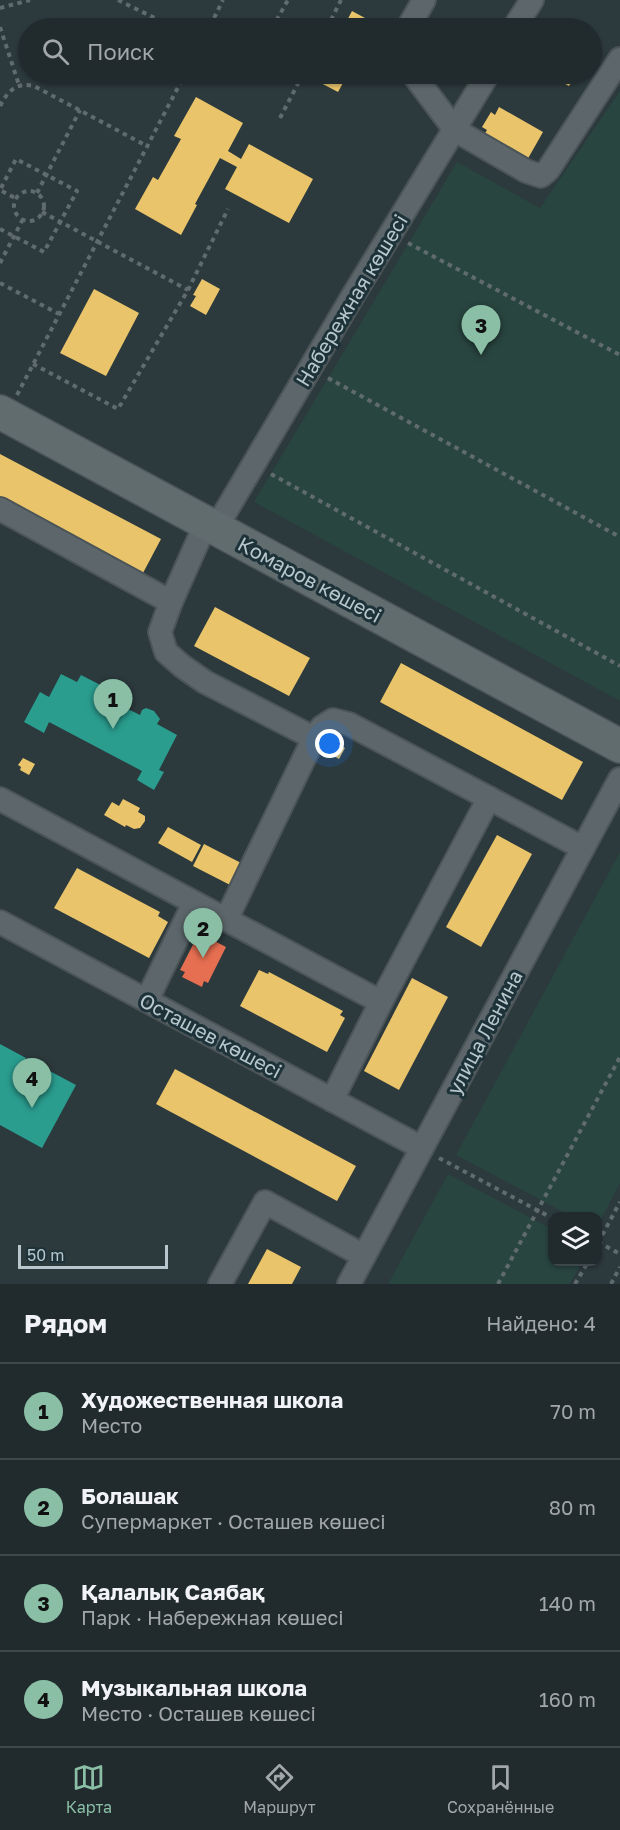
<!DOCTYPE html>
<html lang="ru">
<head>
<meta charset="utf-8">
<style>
	:root { --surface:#212b2e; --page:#293336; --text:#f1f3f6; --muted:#a2a7aa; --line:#3e474a; --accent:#8abfa5 }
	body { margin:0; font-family:"Golos Text",sans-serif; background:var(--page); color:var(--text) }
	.controls { position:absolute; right:18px; bottom:18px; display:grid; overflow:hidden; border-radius:12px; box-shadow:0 2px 4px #0004 }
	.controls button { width:54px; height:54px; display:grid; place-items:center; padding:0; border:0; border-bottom:2px solid var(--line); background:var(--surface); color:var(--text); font:30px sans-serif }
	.scale { position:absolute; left:18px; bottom:15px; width:150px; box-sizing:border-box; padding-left:6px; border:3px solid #b7c7cd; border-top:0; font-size:16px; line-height:21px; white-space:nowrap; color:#b7c7cd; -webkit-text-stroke:4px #1e3339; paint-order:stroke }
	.you { position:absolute; left:330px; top:744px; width:21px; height:21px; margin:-15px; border:4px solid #fff; border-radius:50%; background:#1a73e8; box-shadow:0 0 0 9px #1a73e833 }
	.badge { display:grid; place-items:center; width:39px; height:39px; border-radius:50%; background:var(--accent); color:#111; font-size:20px; font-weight:700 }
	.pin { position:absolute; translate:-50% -50px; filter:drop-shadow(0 2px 3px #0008) }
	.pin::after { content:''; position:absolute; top:32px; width:21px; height:18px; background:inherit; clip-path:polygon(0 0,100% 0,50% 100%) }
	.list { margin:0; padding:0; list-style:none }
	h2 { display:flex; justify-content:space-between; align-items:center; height:78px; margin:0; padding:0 24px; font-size:26px }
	h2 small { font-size:20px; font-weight:400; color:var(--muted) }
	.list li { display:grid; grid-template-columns:39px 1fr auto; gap:18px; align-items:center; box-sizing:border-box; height:96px; padding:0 24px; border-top:2px solid var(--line) }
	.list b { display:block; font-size:22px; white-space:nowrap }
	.list p { margin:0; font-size:20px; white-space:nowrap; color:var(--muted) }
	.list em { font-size:20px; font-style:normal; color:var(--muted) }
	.icon { flex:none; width:33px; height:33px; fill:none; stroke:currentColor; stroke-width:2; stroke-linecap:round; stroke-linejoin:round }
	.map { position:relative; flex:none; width:620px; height:1284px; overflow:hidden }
	.search { position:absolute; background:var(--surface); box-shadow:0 2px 4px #0004; left:18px; right:18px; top:18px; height:66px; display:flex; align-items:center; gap:15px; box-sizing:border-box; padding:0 21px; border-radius:33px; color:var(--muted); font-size:22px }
	.sheet { height:462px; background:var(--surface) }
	nav { display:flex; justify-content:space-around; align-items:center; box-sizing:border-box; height:84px; border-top:2px solid var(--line); background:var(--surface); font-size:16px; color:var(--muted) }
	nav a { display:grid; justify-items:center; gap:3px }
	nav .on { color:var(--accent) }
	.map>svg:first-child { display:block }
	.green { fill:#294540 }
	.homes { fill:#e9c46a }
	.shops { fill:#e76f51 }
	.schools { fill:#2a9d8f }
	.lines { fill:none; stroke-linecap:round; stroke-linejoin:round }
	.street-casing { stroke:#4b5457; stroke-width:26 }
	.secondary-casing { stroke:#4b5457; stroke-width:36 }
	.path { stroke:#606b6d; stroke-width:4; stroke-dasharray:4.5 4.5; stroke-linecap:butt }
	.street { stroke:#5d676b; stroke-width:22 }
	.secondary { stroke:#616c6f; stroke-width:33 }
	.labels { text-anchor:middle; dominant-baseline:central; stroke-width:6; stroke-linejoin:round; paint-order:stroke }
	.street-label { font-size:20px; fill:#b7c7cd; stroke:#1e3339 }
</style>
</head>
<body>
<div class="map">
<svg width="620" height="1284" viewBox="0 0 620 1284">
	<rect width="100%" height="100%" fill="#2c393d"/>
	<g class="green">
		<polygon points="620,91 620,701 254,502 457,162 540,208"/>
		<polygon points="620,852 620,1183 598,1225 598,1216 571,1216 456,1155"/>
		<polygon points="448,1174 552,1229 552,1262 582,1262 570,1284 388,1284"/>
	</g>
	<g class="homes">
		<polygon points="352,11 365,18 369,21 367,25 373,28 343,28"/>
		<polygon points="450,18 467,28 425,28 429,22 438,28 440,25 444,27"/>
		<polygon points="319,74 348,74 338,92 315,80"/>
		<polygon points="539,74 577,74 569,86 550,76 549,78 546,78"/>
		<polygon points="196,97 243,123 228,151 241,159 249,144 313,179 289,223 225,189 237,167 220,158 195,204 197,205 181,235 135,209 153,177 158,180 181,139 174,136"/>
		<polygon points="499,107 543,132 526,162 482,138 487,130 482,127 491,112 495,115"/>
		<polygon points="202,279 220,289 206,315 190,306 196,296 193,295"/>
		<polygon points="94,289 139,313 106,376 60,353"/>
		<polygon points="0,454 161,539 143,573 0,497"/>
		<polygon points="215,607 310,658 289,696 194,646"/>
		<polygon points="401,663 583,762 562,800 380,702"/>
		<polygon points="336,743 345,748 339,759 330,754"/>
		<polygon points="23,758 35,764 29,775 20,770 21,767 18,765"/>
		<polygon points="123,799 140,808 138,812 145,816 145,821 140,828 134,829 126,825 125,827 104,815 112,802 119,806"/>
		<polygon points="168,827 201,845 192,862 158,843"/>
		<polygon points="497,835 532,854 481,947 446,927"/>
		<polygon points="204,844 247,866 236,888 193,866"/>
		<polygon points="77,868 160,912 158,916 168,922 149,958 54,908"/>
		<polygon points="259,970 268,974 269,972 343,1011 340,1015 345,1018 327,1052 240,1006"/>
		<polygon points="412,978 448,997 399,1090 364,1071"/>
		<polygon points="175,1069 356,1166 337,1201 156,1104"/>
		<polygon points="267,1249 301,1267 292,1284 248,1284"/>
	</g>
	<polygon class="shops" points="199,933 226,947 208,983 204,981 202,987 182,977 185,972 180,970"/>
	<g class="schools">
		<polygon points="61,674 77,682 81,675 118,694 114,702 140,715 142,710 146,708 154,711 160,719 157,724 177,735 159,770 164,772 154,790 137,780 142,771 49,722 44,733 24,722 40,692 49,697"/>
		<polygon points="0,1044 26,1058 14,1080 16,1082 15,1084 23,1089 24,1086 34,1091 46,1069 76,1085 42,1148 0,1125"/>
	</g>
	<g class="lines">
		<defs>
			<g id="street">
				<polyline points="408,28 424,0"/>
				<polyline points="514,28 532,0"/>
				<polyline points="413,74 455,130 526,171 541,176 548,170 620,59"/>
				<polyline points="0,509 171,602"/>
				<polyline points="206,523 171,602 160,632 166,652 182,666 205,682 314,738"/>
				<polyline points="216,528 354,294 488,74"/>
				<polyline points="0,799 381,1002"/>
				<polyline points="226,920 314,738 322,727 333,720 349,724 583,848"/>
				<polyline points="0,922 422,1148"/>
				<polyline points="147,1000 194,903"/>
				<polyline points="332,1100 381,1002 489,798"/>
				<polyline points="220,1284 265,1202 364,1256"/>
				<polyline points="349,1284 620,779"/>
			</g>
			<polyline id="secondary" points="0,412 620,746"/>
		</defs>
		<use href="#street" class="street-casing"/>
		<use href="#secondary" class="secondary-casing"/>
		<g class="path">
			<polyline points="118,0 175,28"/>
			<polyline points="0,8 30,0"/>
			<polyline points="210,26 223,0"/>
			<polyline points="0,27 19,85"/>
			<polyline points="208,28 210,26 216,28"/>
			<polyline points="272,28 288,0"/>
			<polyline points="327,28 341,0"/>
			<path d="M0,106C8,91 16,82 34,86L147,146"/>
			<polyline points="280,118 303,74"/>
			<circle cx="29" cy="206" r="15"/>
			<polyline points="37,193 80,110"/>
			<polyline points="42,212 188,290"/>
			<polyline points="0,229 44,252 77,191 16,159 0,190 17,199"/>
			<polyline points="408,243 620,355"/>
			<polyline points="0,263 23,219"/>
			<polyline points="0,283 59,314"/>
			<polyline points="33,364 118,409 188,290 228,209"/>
			<polyline points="328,378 620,537"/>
			<polyline points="17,395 185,74"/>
			<polyline points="271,474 620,666"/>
			<polyline points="439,1158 552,1218"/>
			<polyline points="598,1242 620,1254"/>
			<polyline points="598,1243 620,1202"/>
			<polyline points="498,1284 620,1057"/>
			<polyline points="575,1284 588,1262"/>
			<polyline points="611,1284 620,1267"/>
		</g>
		<use href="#street" class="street"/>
		<use href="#secondary" class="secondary"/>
	</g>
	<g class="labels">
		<g class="street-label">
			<text transform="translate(351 300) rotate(-59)">Набережная көшесі</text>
			<text transform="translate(310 579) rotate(28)">Комаров көшесі</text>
			<text transform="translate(484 1032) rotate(-62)">улица Ленина</text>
			<text transform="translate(211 1035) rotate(28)">Осташев көшесі</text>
		</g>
	</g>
</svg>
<div class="controls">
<button><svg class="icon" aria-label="layers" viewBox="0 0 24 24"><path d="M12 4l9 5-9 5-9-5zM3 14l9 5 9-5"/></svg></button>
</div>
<div class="scale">50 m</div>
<div class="you"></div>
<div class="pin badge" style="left:113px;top:729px">1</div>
<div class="pin badge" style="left:203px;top:958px">2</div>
<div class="pin badge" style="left:481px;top:355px">3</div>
<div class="pin badge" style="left:32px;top:1108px">4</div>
<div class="search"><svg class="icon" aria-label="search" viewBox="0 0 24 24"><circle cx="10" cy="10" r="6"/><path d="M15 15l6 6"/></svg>Поиск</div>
</div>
<section class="sheet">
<h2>Рядом<small>Найдено: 4</small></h2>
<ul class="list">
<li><span class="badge">1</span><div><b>Художественная школа</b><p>Место</p></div><em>70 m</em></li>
<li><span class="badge">2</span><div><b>Болашак</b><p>Супермаркет · Осташев көшесі</p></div><em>80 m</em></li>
<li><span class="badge">3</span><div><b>Қалалық Саябақ</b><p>Парк · Набережная көшесі</p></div><em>140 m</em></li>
<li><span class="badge">4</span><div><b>Музыкальная школа</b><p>Место · Осташев көшесі</p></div><em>160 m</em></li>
</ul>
</section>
<nav>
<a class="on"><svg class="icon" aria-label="map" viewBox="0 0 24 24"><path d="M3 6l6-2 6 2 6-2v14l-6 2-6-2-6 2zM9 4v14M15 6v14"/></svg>Карта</a>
<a><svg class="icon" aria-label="directions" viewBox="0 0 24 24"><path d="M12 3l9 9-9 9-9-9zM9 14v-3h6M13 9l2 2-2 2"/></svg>Маршрут</a>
<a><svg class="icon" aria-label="saved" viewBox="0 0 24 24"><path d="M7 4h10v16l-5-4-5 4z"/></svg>Сохранённые</a>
</nav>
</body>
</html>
